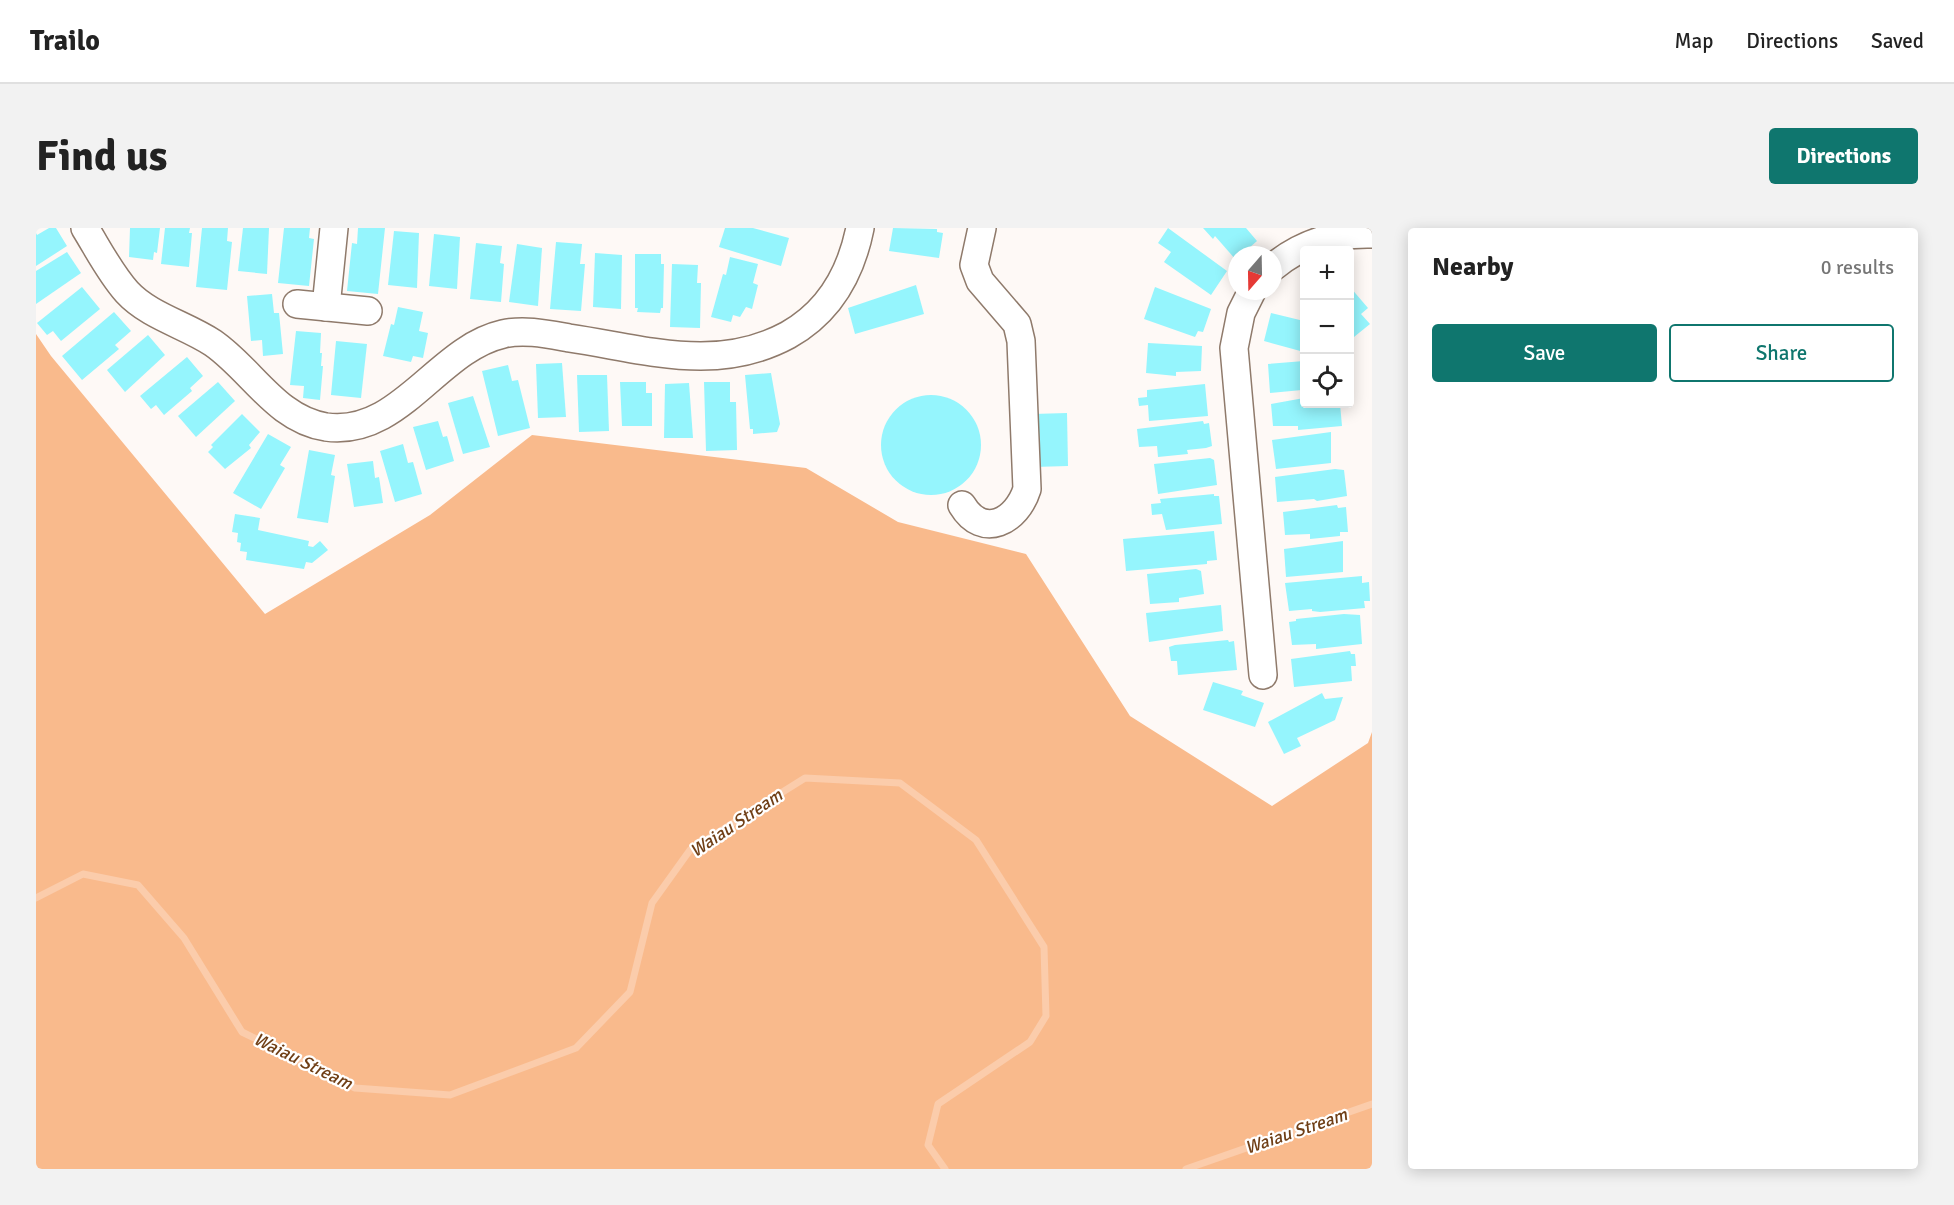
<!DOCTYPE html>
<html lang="en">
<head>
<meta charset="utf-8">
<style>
	:root { --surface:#fff; --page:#f2f2f2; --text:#222; --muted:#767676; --line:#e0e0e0; --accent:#0f766e }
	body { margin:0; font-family:Signika,sans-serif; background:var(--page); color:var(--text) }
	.controls { position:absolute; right:18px; top:18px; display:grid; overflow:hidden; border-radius:6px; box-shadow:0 3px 15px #0003 }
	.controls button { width:54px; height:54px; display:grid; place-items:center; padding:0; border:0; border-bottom:2px solid var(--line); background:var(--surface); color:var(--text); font:30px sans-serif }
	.compass { position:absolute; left:1192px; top:18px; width:54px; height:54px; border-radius:50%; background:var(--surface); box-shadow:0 3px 15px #0003; rotate:200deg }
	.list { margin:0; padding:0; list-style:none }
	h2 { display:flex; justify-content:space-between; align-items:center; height:78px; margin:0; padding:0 24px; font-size:26px }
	h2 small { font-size:20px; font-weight:400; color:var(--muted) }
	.actions { display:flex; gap:12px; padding:18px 24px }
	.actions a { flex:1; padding:14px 0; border:2px solid var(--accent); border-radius:6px; text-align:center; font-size:21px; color:var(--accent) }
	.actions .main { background:var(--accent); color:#fff }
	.icon { flex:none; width:33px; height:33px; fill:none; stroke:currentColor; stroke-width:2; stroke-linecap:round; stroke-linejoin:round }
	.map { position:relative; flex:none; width:1336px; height:941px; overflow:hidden; border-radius:6px }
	header { display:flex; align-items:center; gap:36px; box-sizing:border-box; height:84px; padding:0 30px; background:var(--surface); border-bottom:2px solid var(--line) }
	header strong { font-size:28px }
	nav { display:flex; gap:33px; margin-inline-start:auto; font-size:21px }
	.intro { display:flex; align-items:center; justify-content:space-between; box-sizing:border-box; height:144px; padding:0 36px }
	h1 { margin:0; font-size:42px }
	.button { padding:15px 27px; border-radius:6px; background:var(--accent); color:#fff; font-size:21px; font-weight:700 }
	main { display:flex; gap:36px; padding:0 36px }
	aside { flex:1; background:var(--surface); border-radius:6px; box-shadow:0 3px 15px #0003 }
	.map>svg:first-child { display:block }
	.green { fill:#f9ba8c }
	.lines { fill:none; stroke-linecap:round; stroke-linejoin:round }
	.stream { stroke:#fbccab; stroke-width:7 }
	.building { fill:#95f5fd }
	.minor-casing { stroke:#8f7a6b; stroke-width:30 }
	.minor { stroke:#fff; stroke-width:27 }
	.labels { text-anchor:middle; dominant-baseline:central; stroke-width:4.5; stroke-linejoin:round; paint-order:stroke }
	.water-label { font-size:18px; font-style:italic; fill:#703f16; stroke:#fff }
</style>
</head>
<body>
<header>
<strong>Trailo</strong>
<nav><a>Map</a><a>Directions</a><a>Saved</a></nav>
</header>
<div class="intro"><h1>Find us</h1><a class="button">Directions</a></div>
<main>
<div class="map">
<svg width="1336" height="941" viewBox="0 0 1336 941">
	<rect width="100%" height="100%" fill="#fef9f6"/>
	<polygon class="green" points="0,106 15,128 229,386 394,287 496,207 770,240 862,294 990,326 1094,488 1236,578 1332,515 1336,504 1336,941 0,941"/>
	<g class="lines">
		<g class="stream">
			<polyline points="0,670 47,646 102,657 148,710 206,804 319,860 414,867 540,820 594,764 616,675 654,622 769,550 864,555 940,612 1008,719 1010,788 994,814 902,876 892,917 909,941"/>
			<polyline points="1150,941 1336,876"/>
		</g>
	</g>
	<g class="building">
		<polygon points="13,0 20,0 31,18 0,38 0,5 1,7"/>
		<polygon points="94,0 124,0 121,25 118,24 117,32 93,29"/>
		<polygon points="129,0 154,0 153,5 156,5 153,39 125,36"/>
		<polygon points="166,0 192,0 191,13 196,14 191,62 160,59"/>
		<polygon points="207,0 233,0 231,46 202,43"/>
		<polygon points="248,0 274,0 273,10 278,11 273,58 242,55"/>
		<polygon points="322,0 349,0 342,66 311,63 316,15 321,16"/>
		<polygon points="689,0 717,0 753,10 745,38 683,19"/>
		<polygon points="857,0 901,1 901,4 907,5 903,30 853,23"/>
		<polygon points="1132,0 1191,43 1175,67 1128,34 1135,24 1122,15"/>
		<polygon points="1167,0 1210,0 1221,13 1205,27 1201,27 1200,32 1179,8 1177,11"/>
		<polygon points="358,3 383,5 381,60 352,57"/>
		<polygon points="398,6 424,9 421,61 393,58"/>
		<polygon points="520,14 546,16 544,36 549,36 545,83 514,81"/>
		<polygon points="440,15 466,18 464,35 468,36 465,74 434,71"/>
		<polygon points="481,16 506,20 502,78 473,74"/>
		<polygon points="31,24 45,45 0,76 0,43"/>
		<polygon points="559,25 586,27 585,81 557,79"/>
		<polygon points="599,26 625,26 625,36 628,36 627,80 625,80 624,85 601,84 602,80 599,80"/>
		<polygon points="694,29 722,36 717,55 722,57 716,81 710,79 704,89 697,87 695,94 675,89 687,46 690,47"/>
		<polygon points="636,36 662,37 661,55 665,55 664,100 634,99"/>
		<polygon points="880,57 888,86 819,106 812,80"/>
		<polygon points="46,59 64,81 25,113 17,103 11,107 1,95"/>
		<polygon points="1119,59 1175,81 1167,104 1162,103 1159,109 1108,91"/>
		<polygon points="1314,59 1332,80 1325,86 1334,96 1318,109 1314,103"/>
		<polygon points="236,66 238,85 243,85 247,126 227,128 226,112 215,113 211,68"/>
		<polygon points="362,79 387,84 383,103 392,105 387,130 377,128 375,134 347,128 355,96 358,97"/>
		<polygon points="78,84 95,103 79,117 83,121 46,152 26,128"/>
		<polygon points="1235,85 1268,93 1268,124 1228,113"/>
		<polygon points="260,103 285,105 284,125 286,125 285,138 287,138 284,172 267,170 268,158 254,157"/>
		<polygon points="112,107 129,127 89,164 71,142"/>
		<polygon points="300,113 331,116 325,170 295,167"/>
		<polygon points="1112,115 1166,118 1165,143 1140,144 1140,148 1110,145"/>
		<polygon points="151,129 167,148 154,160 156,163 128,187 120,177 115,181 104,168"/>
		<polygon points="1268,133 1268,165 1266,162 1234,165 1232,136"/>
		<polygon points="526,135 530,189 502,190 500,136"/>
		<polygon points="472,137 476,153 482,152 494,200 462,208 446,143"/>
		<polygon points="735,145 744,196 741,204 717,206 717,201 714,201 709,147"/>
		<polygon points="541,147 571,147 573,203 543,204"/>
		<polygon points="182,154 199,173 160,209 142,188"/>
		<polygon points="584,154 610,154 610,165 616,165 616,198 586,198"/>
		<polygon points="668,154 694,154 694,174 700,174 701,222 670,223"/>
		<polygon points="653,155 657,210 628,210 629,156"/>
		<polygon points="1169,156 1172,188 1113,193 1112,177 1103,178 1102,170 1111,169 1111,162"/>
		<circle cx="895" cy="217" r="50"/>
		<polygon points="437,168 454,219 427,226 412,175"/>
		<polygon points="1268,170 1268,176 1304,176 1306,198 1262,202 1262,198 1237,198 1235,176"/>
		<polygon points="1031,185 1032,238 998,239 997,186"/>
		<polygon points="206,186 224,204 213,217 215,220 189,241 172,224 177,219 175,217"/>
		<polygon points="402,193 407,209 411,208 418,233 390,242 377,199"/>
		<polygon points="1167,193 1168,196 1173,195 1176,218 1170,220 1151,222 1152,226 1122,229 1121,218 1103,219 1101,201"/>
		<polygon points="1295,204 1295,235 1240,241 1236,212"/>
		<polygon points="232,206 255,219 244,237 249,240 225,281 197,265"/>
		<polygon points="367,216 372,235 377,234 386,266 359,274 344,223"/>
		<polygon points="273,222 299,227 295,247 299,248 292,295 261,290"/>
		<polygon points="1174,230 1178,232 1181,257 1122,266 1118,236"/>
		<polygon points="337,233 339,250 343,249 347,275 318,279 311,236"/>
		<polygon points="1299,241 1308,242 1311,268 1281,273 1278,271 1241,274 1239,249"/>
		<polygon points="1178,266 1178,268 1183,268 1186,296 1130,302 1126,286 1116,287 1115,276 1125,275 1124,271"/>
		<polygon points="1301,277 1302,280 1310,279 1312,304 1304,304 1304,308 1274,311 1274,306 1249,307 1247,284"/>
		<polygon points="199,286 224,290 222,302 273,313 272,318 277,319 284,313 292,322 276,335 270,334 268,341 210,332 211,324 204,323 205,315 201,314 202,305 196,304"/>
		<polygon points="1178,303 1181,332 1171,333 1171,336 1090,343 1087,311"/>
		<polygon points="1307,313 1307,344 1250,349 1248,321"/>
		<polygon points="1160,341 1165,343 1168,366 1143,370 1143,374 1114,376 1111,346"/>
		<polygon points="1326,348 1326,355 1333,354 1334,373 1328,373 1329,380 1284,384 1276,383 1276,381 1253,383 1249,355"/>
		<polygon points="1185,377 1187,403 1113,414 1110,385"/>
		<polygon points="1308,386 1324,387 1326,416 1280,421 1280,416 1256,417 1253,394 1260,393 1260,391"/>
		<polygon points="1192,412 1193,414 1198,413 1201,442 1142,447 1141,433 1135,433 1133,419 1139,417"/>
		<polygon points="1314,423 1315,426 1319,426 1320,438 1315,438 1316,453 1258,459 1255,431"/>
		<polygon points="1177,454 1207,463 1205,467 1228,475 1219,499 1167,482"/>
		<polygon points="1286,465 1289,471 1307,469 1299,492 1261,510 1265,518 1248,526 1232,494"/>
	</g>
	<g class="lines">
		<defs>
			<g id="minor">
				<path d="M49,0C62,21 74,45 91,64C113,88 150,97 177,115C216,142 240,191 290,199C364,209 401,121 467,106C488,101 511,106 533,110C609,121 680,146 752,107C793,84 815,45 824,0"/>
				<path d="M1237,39C1266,15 1298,5 1336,6"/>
				<polyline points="1216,63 1205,85 1198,120 1227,447"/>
				<polyline points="261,76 332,83"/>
				<polyline points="290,79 298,0"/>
				<path d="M926,277C947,312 981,293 991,261L985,113L981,96L944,53L938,37L946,0"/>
			</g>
		</defs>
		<use href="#minor" class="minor-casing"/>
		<use href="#minor" class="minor"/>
	</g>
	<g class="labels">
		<g class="water-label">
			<text transform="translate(700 595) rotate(-34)">Waiau Stream</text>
			<text transform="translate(267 833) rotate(26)">Waiau Stream</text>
			<text transform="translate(1260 903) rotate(-19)">Waiau Stream</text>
		</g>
	</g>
</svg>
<div class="controls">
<button>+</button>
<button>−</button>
<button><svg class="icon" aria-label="locate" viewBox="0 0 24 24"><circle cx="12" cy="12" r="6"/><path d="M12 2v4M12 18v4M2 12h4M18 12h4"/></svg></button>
</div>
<svg class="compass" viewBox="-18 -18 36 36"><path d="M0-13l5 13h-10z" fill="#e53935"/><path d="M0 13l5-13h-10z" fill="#767676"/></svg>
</div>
<aside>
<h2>Nearby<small>0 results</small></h2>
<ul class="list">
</ul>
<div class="actions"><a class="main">Save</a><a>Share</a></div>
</aside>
</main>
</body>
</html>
